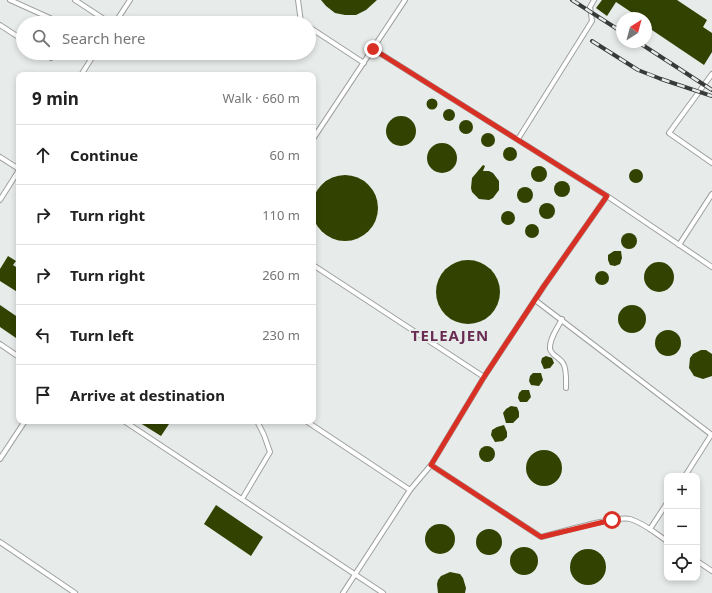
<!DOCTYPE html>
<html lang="en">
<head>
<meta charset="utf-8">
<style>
	:root { --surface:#fff; --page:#f2f2f2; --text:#222; --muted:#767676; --line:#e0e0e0 }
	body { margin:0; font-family:"Noto Sans",sans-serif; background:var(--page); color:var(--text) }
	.controls { position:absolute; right:12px; bottom:12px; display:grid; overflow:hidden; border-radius:8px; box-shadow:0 2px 6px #0003 }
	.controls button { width:36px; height:36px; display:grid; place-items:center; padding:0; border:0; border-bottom:1px solid var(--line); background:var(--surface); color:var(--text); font:20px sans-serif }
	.compass { position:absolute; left:616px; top:12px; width:36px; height:36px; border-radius:50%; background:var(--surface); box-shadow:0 2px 6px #0003; rotate:36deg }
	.stop { position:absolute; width:12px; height:12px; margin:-9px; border:3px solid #d93025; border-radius:50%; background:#fff }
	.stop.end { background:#d93025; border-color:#fff; box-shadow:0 1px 4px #0008 }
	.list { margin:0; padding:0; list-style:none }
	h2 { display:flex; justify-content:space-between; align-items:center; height:52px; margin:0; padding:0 16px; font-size:17px }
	h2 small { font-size:13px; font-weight:400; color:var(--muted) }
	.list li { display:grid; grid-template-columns:26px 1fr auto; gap:12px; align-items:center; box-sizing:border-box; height:60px; padding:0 16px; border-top:1px solid var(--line) }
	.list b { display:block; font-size:15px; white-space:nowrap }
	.list em { font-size:13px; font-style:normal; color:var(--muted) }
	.icon { flex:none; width:22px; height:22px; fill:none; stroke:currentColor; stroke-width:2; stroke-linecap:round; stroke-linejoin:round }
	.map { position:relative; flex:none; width:712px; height:593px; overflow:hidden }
	.search { position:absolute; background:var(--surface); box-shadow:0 2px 6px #0003; left:16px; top:16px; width:300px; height:44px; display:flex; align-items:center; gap:10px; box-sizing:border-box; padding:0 14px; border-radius:22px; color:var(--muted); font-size:15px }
	.panel { position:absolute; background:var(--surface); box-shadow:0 2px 6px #0003; left:16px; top:72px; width:300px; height:352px; border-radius:8px }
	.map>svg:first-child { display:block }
	.building { fill:#324200 }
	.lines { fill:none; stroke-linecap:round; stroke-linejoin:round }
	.lane-casing { stroke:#9ea19f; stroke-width:6 }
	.lane { stroke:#fff; stroke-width:4 }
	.rail-casing { stroke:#393a3a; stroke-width:4 }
	.rail { stroke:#e7ebe9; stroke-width:2.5; stroke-dasharray:8; stroke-linecap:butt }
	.route { stroke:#d93025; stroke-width:5 }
	.labels { text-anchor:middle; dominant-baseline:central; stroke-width:4; stroke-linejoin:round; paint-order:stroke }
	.district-label { font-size:15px; font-weight:bold; letter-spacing:1px; fill:#682b52; stroke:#e7ebe9 }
</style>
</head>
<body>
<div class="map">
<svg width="712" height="593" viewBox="0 0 712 593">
	<rect width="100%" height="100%" fill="#e7ebe9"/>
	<g class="building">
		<polygon points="321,0 377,0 366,10 356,15 345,15 335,13 326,6"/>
		<polygon points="602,0 677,0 707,20 703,27 712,33 712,52 704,65 646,26 646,18 640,18 616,2 607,16 596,8"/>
		<circle cx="432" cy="104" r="5.5"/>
		<circle cx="449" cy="115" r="6"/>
		<circle cx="401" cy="131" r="15"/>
		<circle cx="466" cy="127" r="7"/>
		<circle cx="488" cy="140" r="7"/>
		<circle cx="442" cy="158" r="15"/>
		<circle cx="510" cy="154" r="7"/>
		<polygon points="483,165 485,166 483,171 489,171 493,173 499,181 499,190 493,198 489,200 479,199 472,192 471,188 472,178"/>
		<circle cx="539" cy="174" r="8"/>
		<circle cx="636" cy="176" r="7"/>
		<circle cx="345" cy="208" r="33"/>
		<circle cx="562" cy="189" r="8"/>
		<circle cx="525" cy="195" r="8"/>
		<circle cx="547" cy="211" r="8"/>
		<circle cx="508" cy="218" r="7"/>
		<circle cx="532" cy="231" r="7"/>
		<circle cx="629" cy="241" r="8"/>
		<polygon points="614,251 621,251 622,258 620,264 615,266 610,265 608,260 608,255"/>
		<polygon points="8,256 16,261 13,265 19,269 19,293 0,281 0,269"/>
		<circle cx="468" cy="292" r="32"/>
		<circle cx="659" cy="277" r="15"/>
		<circle cx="602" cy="278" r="7"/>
		<polygon points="0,305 19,318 19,340 0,327"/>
		<circle cx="632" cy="319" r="14"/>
		<circle cx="668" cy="343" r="13"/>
		<polygon points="701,350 706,350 712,354 712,376 703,379 694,376 689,368 690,358 693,354"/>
		<polygon points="546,356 552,358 554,363 550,368 544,369 541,362 542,358"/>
		<polygon points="533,373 541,373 543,380 539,386 531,385 529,381 530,376"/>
		<polygon points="522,390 529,390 531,397 527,402 520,402 518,398 519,393"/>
		<polygon points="511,406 517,407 519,412 519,417 513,423 506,423 503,413 506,409"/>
		<polygon points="137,421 171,421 161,436"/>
		<polygon points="504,425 507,432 507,437 503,441 495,442 491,435 492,430 497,427"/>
		<circle cx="487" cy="454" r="8"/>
		<circle cx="544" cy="468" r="18"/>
		<polygon points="216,505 263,537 251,556 204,524"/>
		<circle cx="440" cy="539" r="15"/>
		<circle cx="489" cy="542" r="13"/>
		<circle cx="524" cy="561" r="14"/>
		<circle cx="588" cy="567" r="18"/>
		<polygon points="450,572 460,574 463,578 466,588 465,593 438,593 437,584 438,580 441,576"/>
	</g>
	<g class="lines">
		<defs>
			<g id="lane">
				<polyline points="10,0 61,23"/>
				<polyline points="75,0 110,23"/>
				<polyline points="298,0 301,22 302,23"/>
				<polyline points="115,23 130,0"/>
				<polyline points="0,25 23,40"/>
				<polyline points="309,27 364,63"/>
				<polyline points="373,49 607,196 712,267"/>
				<polyline points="44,53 51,58 55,53"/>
				<polyline points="712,74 669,133 712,163"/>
				<polyline points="81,75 95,53"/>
				<polyline points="313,139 405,0"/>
				<polyline points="518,139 592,21 590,7 594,0"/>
				<polyline points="0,157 19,169"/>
				<polyline points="0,200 19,170"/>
				<polyline points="679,245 712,194"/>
				<polyline points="313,265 484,377"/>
				<polyline points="535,300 712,435"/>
				<path d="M562,319C558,327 549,339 550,349C552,356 559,357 563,363C567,369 566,381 566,388"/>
				<polyline points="0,344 19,357"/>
				<polyline points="124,421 383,593"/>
				<polyline points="306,421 410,490"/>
				<polyline points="0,459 25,421"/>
				<path d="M431,465L541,537C558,533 617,515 630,519C644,523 655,533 667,541"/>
				<polyline points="685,476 711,435"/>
				<polyline points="242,499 270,452 264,435 257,421"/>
				<polyline points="650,529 667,503"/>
				<polyline points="0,542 75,593"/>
				<polyline points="697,561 712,571"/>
				<polyline points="343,593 410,490 431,465 484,377 544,286 607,196"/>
			</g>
		</defs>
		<use href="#lane" class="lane-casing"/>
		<use href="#lane" class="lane"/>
		<defs>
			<g id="rail">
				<polyline points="572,0 622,32"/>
				<polyline points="592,41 638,70 661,79 712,96"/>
				<polyline points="638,42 712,90"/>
			</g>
		</defs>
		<use href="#rail" class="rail-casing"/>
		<use href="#rail" class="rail"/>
	</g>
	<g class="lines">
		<polyline class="route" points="373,49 607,196 544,286 484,377 431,465 541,537 612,520"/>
	</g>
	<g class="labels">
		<g class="district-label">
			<text x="450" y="335">TELEAJEN</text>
		</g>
	</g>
</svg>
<div class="controls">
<button>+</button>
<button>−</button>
<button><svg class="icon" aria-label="locate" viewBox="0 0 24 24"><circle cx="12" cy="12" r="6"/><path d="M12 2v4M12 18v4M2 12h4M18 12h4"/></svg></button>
</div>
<svg class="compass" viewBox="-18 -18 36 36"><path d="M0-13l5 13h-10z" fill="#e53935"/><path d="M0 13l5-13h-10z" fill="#767676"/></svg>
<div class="stop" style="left:612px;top:520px"></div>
<div class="stop end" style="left:373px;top:49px"></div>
<div class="search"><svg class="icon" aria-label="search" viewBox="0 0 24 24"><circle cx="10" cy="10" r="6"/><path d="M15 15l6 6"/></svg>Search here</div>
<section class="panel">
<h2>9 min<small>Walk · 660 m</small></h2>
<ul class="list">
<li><svg class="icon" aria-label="ahead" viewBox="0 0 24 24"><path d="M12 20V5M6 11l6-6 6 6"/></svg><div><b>Continue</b></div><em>60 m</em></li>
<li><svg class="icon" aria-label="right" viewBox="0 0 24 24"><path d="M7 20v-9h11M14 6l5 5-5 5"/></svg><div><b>Turn right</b></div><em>110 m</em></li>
<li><svg class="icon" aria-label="right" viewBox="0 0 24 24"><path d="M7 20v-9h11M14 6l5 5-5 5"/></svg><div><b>Turn right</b></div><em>260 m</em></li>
<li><svg class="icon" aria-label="left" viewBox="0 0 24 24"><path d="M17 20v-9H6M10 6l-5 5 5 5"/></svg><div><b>Turn left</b></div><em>230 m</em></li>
<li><svg class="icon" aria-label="arrive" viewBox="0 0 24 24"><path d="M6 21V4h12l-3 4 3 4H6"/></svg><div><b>Arrive at destination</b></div></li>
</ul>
</section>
</div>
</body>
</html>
